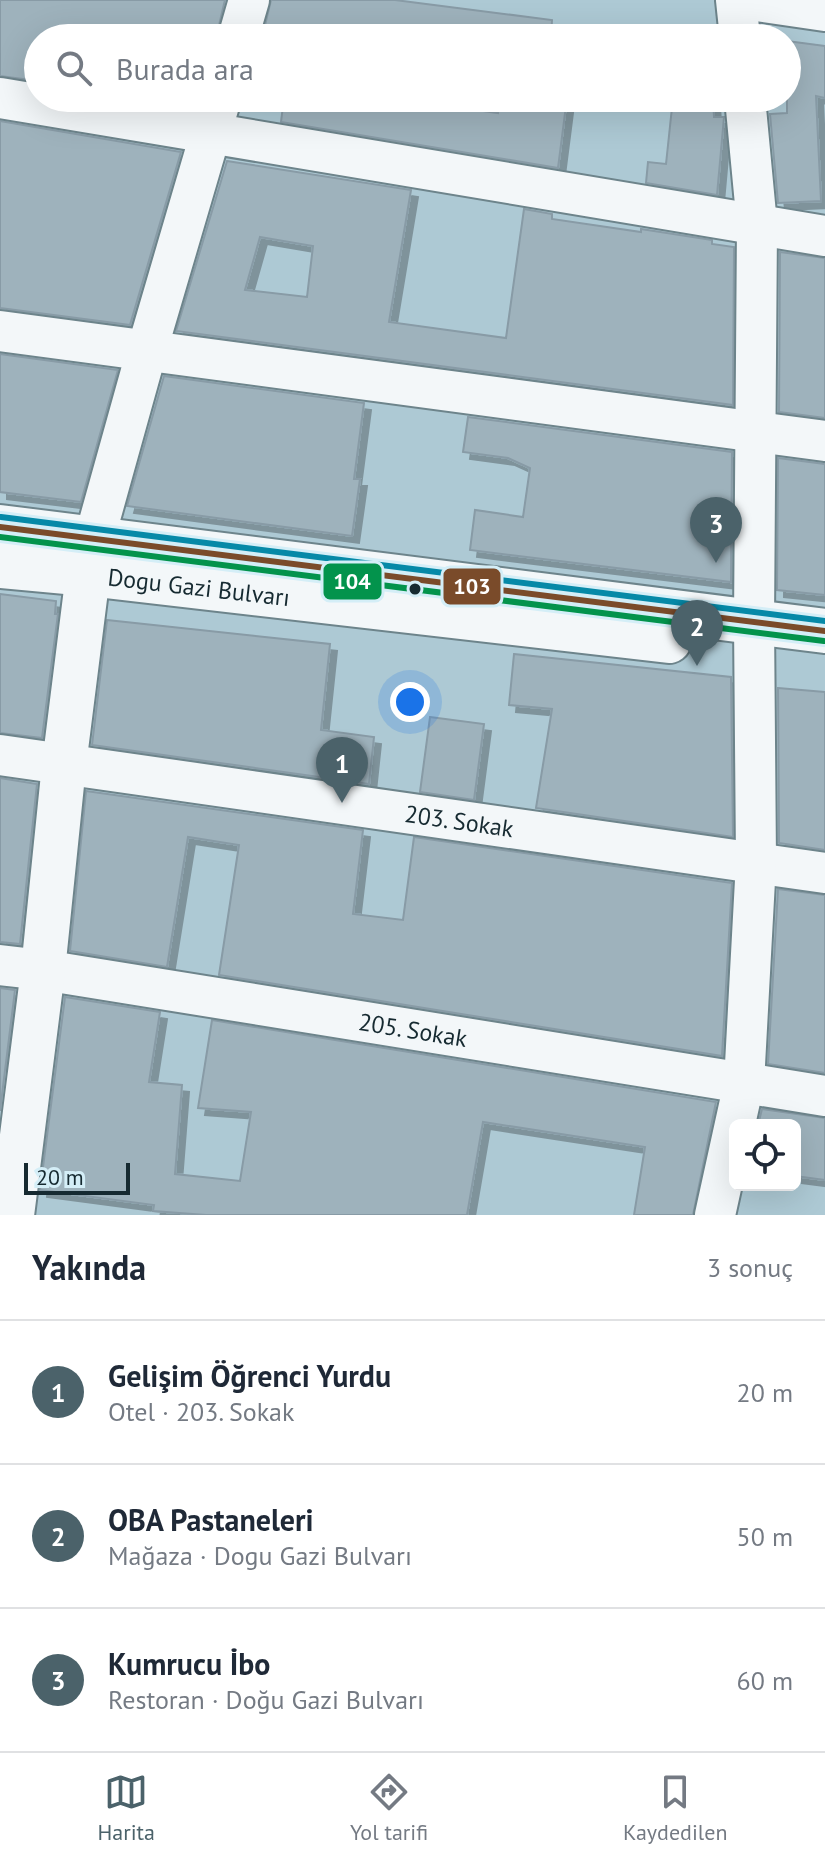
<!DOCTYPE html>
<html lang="tr">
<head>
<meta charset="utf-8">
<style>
	:root { --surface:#fff; --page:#f6f6f7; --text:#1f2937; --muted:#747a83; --line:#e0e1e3; --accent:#4b626a }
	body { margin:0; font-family:"PT Sans",sans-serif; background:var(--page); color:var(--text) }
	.controls { position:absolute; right:24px; bottom:24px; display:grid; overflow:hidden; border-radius:12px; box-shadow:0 8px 32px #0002 }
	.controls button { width:72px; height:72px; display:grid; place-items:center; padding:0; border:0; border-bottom:2px solid var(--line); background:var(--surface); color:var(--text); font:40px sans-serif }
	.scale { position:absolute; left:24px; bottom:20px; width:106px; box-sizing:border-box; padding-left:8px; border:4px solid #162a31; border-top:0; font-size:22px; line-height:28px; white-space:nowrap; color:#162a31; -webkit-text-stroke:6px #d4eef7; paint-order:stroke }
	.you { position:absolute; left:410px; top:702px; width:28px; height:28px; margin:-20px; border:6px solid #fff; border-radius:50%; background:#1a73e8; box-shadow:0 0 0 12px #1a73e833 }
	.badge { display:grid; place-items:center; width:52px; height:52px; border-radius:50%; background:var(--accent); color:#fff; font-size:26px; font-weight:700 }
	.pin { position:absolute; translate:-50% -66px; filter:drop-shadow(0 2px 4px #0008) }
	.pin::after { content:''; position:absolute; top:42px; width:28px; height:24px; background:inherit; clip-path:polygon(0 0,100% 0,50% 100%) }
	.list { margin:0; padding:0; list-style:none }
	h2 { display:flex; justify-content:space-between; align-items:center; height:104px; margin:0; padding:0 32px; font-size:34px }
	h2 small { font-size:26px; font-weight:400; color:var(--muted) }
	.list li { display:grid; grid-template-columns:52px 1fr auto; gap:24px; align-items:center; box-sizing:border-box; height:144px; padding:0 32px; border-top:2px solid var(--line) }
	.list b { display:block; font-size:30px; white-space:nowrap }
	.list p { margin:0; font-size:26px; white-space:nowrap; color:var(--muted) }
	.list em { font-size:26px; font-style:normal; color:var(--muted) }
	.icon { flex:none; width:44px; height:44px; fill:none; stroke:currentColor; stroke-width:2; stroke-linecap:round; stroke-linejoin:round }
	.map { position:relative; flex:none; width:825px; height:1215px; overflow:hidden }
	.search { position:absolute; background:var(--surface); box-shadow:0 8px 32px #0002; left:24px; right:24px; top:24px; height:88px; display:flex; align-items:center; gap:20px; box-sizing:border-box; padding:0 28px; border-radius:44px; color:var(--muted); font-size:30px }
	.sheet { height:536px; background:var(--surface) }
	nav { display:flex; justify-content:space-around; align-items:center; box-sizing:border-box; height:112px; border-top:2px solid var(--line); background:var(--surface); font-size:22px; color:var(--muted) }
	nav a { display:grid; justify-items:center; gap:4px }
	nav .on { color:var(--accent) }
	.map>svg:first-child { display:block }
	.building { fill:#9eb2bc; stroke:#889ba6; stroke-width:2; fill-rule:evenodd; filter:url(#shadow) }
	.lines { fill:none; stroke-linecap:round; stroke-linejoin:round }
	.minor-casing { stroke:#6d848b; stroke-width:44 }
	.tertiary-casing { stroke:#6d848b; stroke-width:48 }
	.primary-casing { stroke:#6d848b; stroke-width:48 }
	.minor { stroke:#f3f7f9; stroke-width:40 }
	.tertiary { stroke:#f3f7f9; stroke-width:44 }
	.primary { stroke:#f3f7f9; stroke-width:44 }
	.bus-1-casing { stroke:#d4eef7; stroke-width:12 }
	.bus-2-casing { stroke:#d4eef7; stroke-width:12 }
	.bus-3-casing { stroke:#d4eef7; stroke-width:12 }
	.bus-1 { stroke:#7a4b2a; stroke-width:6 }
	.bus-2 { stroke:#03934c; stroke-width:6 }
	.bus-3 { stroke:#0689a7; stroke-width:6 }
	.bus-dot { fill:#162a31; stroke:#d4eef7; stroke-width:3 }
	.labels { text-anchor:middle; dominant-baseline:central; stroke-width:8; stroke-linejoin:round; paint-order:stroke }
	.street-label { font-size:24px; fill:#162a31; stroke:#d4eef7 }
	.line-badge { stroke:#d4eef7; stroke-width:3 }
	.badge-label { font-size:22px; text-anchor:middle; font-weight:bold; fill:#fff }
</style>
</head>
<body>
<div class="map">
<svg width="825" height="1215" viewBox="0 0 825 1215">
	<defs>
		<filter id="shadow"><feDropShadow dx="7" dy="7" stdDeviation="0" flood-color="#0004"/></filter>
	</defs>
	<rect width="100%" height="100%" fill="#adc9d4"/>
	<g class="building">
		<polygon points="0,0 225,0 216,38 38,38 38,81 0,76"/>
		<polygon points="271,0 395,0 552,20 551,38 262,38"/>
		<polygon points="787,41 825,46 825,98 816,96 821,201 778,203 770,114 787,113"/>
		<polygon points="139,98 197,98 194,107"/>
		<polygon points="284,98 391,98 498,113 499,98 567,98 558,168 281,122"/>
		<polygon points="673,98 713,98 714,117 724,117 717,195 646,183 648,162 666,164"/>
		<polygon points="0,121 181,152 130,325 0,308"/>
		<path d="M227,161L411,190L389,322L506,338L524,209L552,214V219L641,232V229L712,240V244L734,247L733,405L176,331ZM260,237L313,246L307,297L245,290Z"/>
		<polygon points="780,252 825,258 825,418 779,412"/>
		<polygon points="0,354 118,370 81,502 0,492"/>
		<polygon points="164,376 364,403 354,479 360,479 352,536 127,506"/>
		<polygon points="468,417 732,452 731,582 470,550 475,510 523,517 530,468 508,458 463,452"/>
		<polygon points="778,458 825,464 825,595 777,590"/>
		<polygon points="0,594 56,601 55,614 58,614 42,738 0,733"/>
		<polygon points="107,620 330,644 321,730 374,737 369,784 92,745"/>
		<polygon points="514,654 731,677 733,837 536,808 552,709 509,705"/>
		<polygon points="778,688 825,692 825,850 779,843"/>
		<polygon points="430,717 484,724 474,800 420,792"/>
		<polygon points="0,778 37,784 20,944 0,942"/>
		<polygon points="86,791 363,830 353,914 403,920 414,837 732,883 722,1056 219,975 239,845 188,837 167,967 70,951"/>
		<polygon points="778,889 825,895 825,1073 768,1064"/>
		<polygon points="0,988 15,990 0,1111"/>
		<polygon points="65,997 160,1012 149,1082 182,1085 175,1174 240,1181 251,1112 198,1108 212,1020 716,1102 693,1215 634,1215 645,1147 483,1122 467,1215 206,1215 153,1211 154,1205 40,1190"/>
		<polygon points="762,1109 825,1118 825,1180 795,1176 795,1125 758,1125"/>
	</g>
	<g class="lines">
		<defs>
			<g id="minor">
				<polyline points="736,0 740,38"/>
				<polyline points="750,0 825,11"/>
				<polyline points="238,38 249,0"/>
				<polyline points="0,98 825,236"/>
				<polyline points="0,331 825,441"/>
				<polyline points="89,572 94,540 147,350 221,98"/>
				<path id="s1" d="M0,755L825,873"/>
				<path id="s2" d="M0,965L43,970L825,1096"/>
				<polyline points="715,1215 744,1083 756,862 754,621 757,225 745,98"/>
			</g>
			<polyline id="tertiary" points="12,1215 43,970 64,765 88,574"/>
			<g id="primary">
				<polyline points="0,527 825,631"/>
				<path id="s3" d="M0,566L88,574L669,641"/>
			</g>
		</defs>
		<use href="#minor" class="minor-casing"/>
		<use href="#tertiary" class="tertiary-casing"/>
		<use href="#primary" class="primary-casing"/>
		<use href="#minor" class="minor"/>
		<use href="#tertiary" class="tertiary"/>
		<use href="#primary" class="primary"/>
		<defs>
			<polyline id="bus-1" points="0,527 825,631"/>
			<polyline id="bus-2" points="0,537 824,641"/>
			<polyline id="bus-3" points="1,517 825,621"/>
		</defs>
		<use href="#bus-1" class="bus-1-casing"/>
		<use href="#bus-2" class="bus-2-casing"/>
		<use href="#bus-3" class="bus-3-casing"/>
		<use href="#bus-1" class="bus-1"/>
		<use href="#bus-2" class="bus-2"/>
		<use href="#bus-3" class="bus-3"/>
	</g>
	<circle class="bus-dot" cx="415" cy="589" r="7"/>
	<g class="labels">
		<g class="street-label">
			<text stroke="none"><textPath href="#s3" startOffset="200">Dogu Gazi Bulvarı</textPath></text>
			<text stroke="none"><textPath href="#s1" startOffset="464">203. Sokak</textPath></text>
			<text stroke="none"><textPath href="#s2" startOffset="418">205. Sokak</textPath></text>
		</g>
	</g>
	<g class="line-badge">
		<rect x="322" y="562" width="61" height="39" rx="8" fill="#03934c"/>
		<rect x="442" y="567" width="60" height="39" rx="8" fill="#7a4b2a"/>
	</g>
	<g class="badge-label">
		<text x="352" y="589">104</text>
		<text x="472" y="594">103</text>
	</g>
</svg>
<div class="controls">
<button><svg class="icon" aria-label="locate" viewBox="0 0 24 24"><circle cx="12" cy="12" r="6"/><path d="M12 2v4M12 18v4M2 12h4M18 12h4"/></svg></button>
</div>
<div class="scale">20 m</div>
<div class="you"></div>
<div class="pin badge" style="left:342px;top:803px">1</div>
<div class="pin badge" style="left:697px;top:666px">2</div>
<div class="pin badge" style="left:716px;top:563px">3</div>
<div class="search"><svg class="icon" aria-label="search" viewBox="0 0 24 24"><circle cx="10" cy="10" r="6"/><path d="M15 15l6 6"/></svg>Burada ara</div>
</div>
<section class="sheet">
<h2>Yakında<small>3 sonuç</small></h2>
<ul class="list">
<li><span class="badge">1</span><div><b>Gelişim Öğrenci Yurdu</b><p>Otel · 203. Sokak</p></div><em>20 m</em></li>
<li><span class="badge">2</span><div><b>OBA Pastaneleri</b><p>Mağaza · Dogu Gazi Bulvarı</p></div><em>50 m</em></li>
<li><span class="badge">3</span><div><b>Kumrucu İbo</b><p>Restoran · Doğu Gazi Bulvarı</p></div><em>60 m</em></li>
</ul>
</section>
<nav>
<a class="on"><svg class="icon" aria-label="map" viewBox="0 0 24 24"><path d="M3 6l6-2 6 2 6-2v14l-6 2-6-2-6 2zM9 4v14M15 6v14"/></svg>Harita</a>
<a><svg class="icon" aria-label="directions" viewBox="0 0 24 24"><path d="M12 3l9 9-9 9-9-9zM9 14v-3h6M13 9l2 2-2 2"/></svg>Yol tarifi</a>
<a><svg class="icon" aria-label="saved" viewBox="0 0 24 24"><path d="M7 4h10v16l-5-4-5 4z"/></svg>Kaydedilen</a>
</nav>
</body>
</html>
